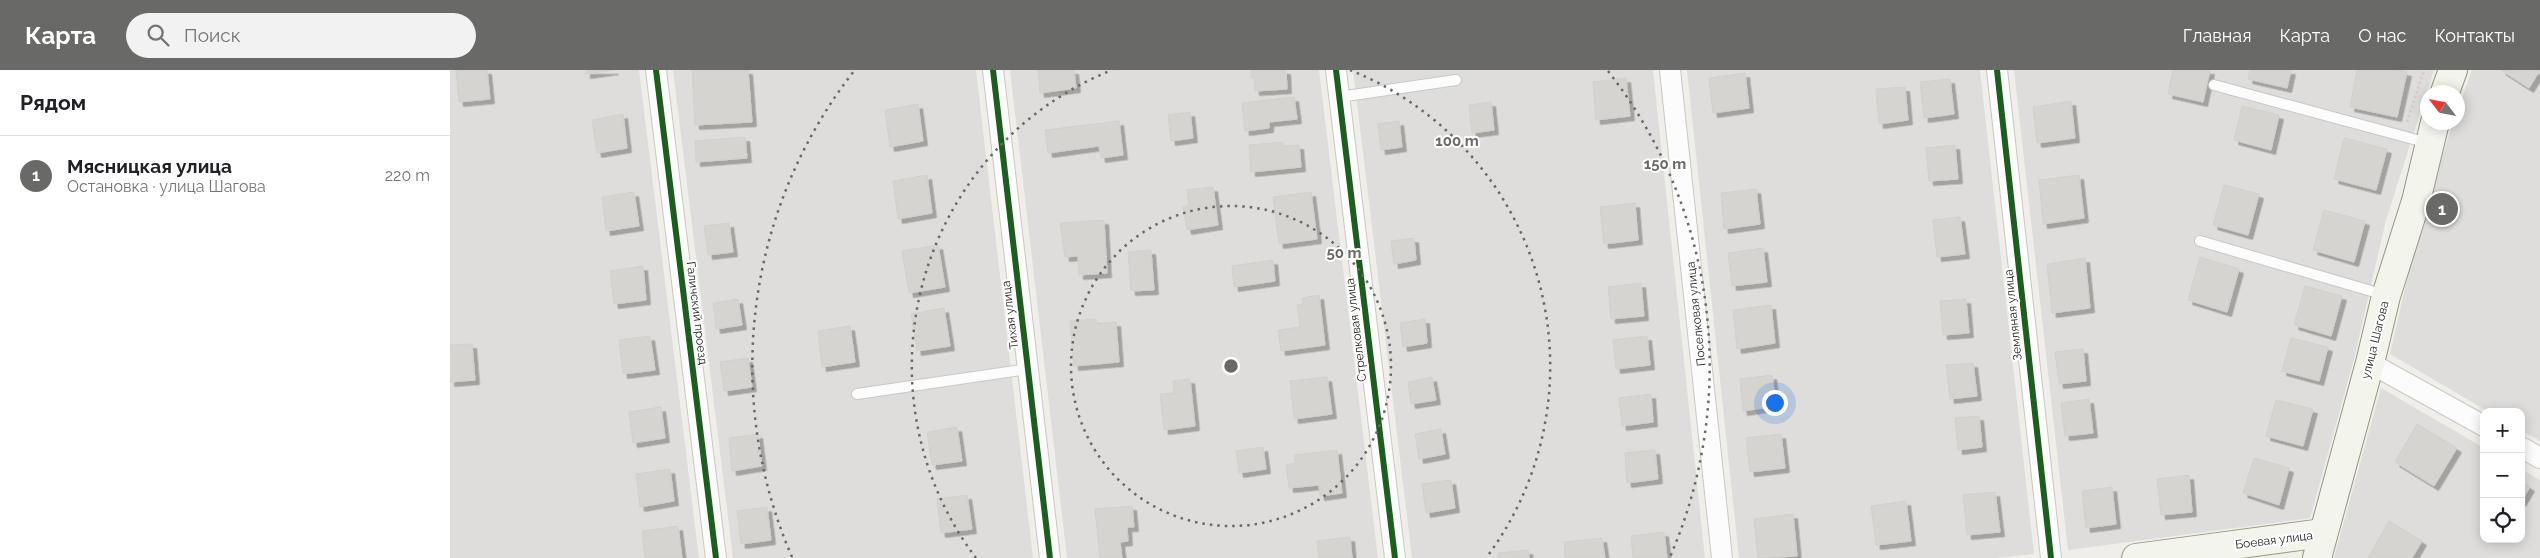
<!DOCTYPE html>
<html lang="ru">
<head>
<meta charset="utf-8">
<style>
	:root { --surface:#fff; --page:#f2f2f2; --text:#202124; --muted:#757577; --line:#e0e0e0; --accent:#696967 }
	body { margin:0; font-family:Raleway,sans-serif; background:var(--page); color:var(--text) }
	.controls { position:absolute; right:15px; bottom:15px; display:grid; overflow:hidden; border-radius:10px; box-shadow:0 2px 12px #0003 }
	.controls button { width:45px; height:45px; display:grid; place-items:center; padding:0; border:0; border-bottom:1px solid var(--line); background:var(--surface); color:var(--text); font:25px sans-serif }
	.compass { position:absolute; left:1970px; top:15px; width:45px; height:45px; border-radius:50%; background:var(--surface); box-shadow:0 2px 12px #0003; rotate:302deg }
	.you { position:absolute; left:1324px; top:332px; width:18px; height:18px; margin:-12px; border:4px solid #fff; border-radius:50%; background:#1a73e8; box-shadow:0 0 0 8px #1a73e833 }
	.badge { display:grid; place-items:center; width:32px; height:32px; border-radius:50%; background:var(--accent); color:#fff; font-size:16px; font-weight:700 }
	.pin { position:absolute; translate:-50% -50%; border:2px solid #fff; box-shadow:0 1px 5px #0006 }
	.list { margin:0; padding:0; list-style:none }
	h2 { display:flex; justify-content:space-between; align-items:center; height:65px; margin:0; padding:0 20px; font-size:21px }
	h2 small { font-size:16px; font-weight:400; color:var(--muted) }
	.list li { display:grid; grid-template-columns:32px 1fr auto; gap:15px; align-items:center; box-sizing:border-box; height:80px; padding:0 20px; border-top:1px solid var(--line) }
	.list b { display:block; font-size:19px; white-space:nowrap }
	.list p { margin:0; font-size:16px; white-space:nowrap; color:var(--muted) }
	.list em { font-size:16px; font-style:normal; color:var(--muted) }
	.icon { flex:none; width:28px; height:28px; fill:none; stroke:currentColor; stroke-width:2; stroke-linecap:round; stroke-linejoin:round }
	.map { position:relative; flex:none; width:2090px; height:488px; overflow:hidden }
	header { display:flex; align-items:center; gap:30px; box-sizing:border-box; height:70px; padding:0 25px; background:var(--accent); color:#fff }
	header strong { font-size:24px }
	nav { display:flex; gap:28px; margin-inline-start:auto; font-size:18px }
	.search { width:350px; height:45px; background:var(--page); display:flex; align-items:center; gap:12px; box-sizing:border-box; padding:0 18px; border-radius:28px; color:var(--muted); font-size:19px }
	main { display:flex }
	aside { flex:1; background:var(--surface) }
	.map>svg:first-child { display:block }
	.residential { fill:#dedddb }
	.building { fill:#d6d4d0; stroke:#d2d0cb; filter:url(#shadow) }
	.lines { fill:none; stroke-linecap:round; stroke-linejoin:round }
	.lane-casing { stroke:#c8c8c5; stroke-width:12 }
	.street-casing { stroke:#c8c8c5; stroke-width:22 }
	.secondary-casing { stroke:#959980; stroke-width:30 }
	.path { stroke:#d7ccc8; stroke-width:3; stroke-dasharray:2.5 2.5; stroke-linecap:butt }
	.lane { stroke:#fdfcfc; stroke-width:10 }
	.street { stroke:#fdfcfc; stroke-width:20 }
	.secondary { stroke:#f3f4ec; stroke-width:28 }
	.cycleway-casing { stroke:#fff; stroke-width:9 }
	.cycleway { stroke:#1b5e20; stroke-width:6 }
	.ring { fill:none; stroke:#696967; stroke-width:2.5; stroke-dasharray:2.5 5 }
	.labels { text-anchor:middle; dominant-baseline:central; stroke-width:4; stroke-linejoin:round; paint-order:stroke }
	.street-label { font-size:12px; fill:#212121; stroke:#fff }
	.centre { fill:#696967; stroke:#fff; stroke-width:2.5 }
	.ring-label { font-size:15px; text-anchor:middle; font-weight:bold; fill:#696967; stroke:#fff; stroke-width:4; stroke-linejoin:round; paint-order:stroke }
</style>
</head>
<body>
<header>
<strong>Карта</strong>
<div class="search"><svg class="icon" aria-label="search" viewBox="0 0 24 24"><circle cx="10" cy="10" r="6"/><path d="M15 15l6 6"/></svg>Поиск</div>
<nav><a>Главная</a><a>Карта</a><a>О нас</a><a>Контакты</a></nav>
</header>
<main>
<aside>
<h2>Рядом<small></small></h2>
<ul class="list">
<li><span class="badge">1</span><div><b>Мясницкая улица</b><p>Остановка · улица Шагова</p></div><em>220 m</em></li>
</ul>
</aside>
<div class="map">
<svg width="2090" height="488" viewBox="0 0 2090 488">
	<defs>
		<filter id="shadow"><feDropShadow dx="4.5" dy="4.5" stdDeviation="0" flood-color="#0004"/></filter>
	</defs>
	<rect width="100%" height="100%" fill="#efeee9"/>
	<g class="residential">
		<polygon points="0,0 189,0 249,488 0,488"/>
		<polygon points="223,0 526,0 583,488 283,488"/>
		<polygon points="560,0 869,0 928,488 617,488"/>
		<polygon points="903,0 1203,0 1255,488 962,488"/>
		<polygon points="1237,0 1530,0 1584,484 1547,488 1289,488"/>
		<polygon points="1564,0 1984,0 1936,150 1904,289 1860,448 1618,480"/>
		<polygon points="2022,0 2090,0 2090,371 2071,360 2071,342 2039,342 1940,284 1969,158 2003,53 2008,52 2008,40"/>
		<polygon points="1931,318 2034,378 2034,469 2071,469 2071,399 2090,410 2090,488 1884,488"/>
	</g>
	<g class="building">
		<polygon points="6,0 37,0 40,29 9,32"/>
		<polygon points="136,0 164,0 136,4"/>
		<polygon points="242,0 298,0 302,52 245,55"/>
		<polygon points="588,0 624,0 626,18 590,23"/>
		<polygon points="801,0 836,0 837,19 805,21 804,7 801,8"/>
		<polygon points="1723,0 1760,0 1753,32 1718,24"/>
		<polygon points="1800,0 1841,0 1837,18 1798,9"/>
		<polygon points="1907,0 1946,0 1957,2 1947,47 1900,37"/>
		<polygon points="2051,0 2090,0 2079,18"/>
		<polygon points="1295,3 1299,38 1263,43 1259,8"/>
		<polygon points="1176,8 1180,46 1146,50 1143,12"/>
		<polygon points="1500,9 1504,44 1474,48 1470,12"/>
		<polygon points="1455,17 1458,50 1429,54 1426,19"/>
		<polygon points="844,27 847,49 819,52 819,58 795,61 792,33"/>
		<polygon points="1621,31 1625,68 1587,73 1583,37"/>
		<polygon points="1041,32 1044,60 1022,63 1019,35"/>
		<polygon points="468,34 473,71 440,77 435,40"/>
		<polygon points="1792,36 1829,45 1821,80 1784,70"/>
		<polygon points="740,42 743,68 721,71 718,45"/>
		<polygon points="173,44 177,78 147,83 142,50"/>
		<polygon points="669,51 673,85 651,88 649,76 598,83 595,60"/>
		<polygon points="949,51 952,77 931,80 928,54"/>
		<polygon points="295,67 297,88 246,92 245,71"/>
		<polygon points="1894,68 1937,79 1926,120 1884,109"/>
		<polygon points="833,72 833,76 849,75 851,97 801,102 799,75"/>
		<polygon points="1505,75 1508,109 1479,111 1476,78"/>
		<polygon points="477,105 482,143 448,149 443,111"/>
		<polygon points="1629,105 1634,148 1593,154 1589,110"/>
		<polygon points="1774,115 1809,124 1798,165 1763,155"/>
		<polygon points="763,117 768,155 737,160 733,137 739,136 737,120"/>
		<polygon points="1306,119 1310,154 1274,159 1271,123"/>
		<polygon points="184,122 189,156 156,161 152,127"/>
		<polygon points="861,122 867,169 829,174 823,127"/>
		<polygon points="1185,133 1188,170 1154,174 1150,137"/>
		<polygon points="1874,140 1915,151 1904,192 1863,180"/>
		<polygon points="1510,147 1515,184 1487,187 1483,150"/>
		<polygon points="654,150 657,203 629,205 628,186 615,187 610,153"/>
		<polygon points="279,153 283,182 258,185 254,156"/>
		<polygon points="964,168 966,190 944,194 941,171"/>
		<polygon points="488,175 495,217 459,223 452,181"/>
		<polygon points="1313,178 1317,212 1282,216 1278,183"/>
		<polygon points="701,180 704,220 681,221 678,182"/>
		<polygon points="1750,187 1789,199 1777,242 1738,230"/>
		<polygon points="1635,188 1640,238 1602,243 1597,194"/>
		<polygon points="823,190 825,211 784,217 782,196"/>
		<polygon points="193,196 196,230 164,234 160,201"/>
		<polygon points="1191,213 1194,246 1161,249 1158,217"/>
		<polygon points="1855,216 1892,226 1881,266 1844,255"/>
		<polygon points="869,225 875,275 831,281 828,260 850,257 847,235 853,234 852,228"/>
		<polygon points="288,229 292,255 266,259 263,233"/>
		<polygon points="1516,229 1519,263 1493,265 1490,231"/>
		<polygon points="1321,235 1325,273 1287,279 1283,240"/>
		<polygon points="494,238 500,276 467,281 461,244"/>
		<polygon points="646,249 647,254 666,252 669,292 624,296 620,251"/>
		<polygon points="975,249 977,273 953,277 950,253"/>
		<polygon points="400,256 405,292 372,297 368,261"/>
		<polygon points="200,266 205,300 173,304 169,270"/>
		<polygon points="1197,266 1200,295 1166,299 1163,270"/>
		<polygon points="1841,268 1878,277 1869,311 1832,301"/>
		<polygon points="22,274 25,310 0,312 0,275"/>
		<polygon points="1633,279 1636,311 1609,314 1605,282"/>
		<polygon points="298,288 302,317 274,321 270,292"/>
		<polygon points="1523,293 1527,326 1500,329 1496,295"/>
		<polygon points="1322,305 1326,336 1293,341 1290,309"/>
		<polygon points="877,307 882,344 844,349 840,311"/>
		<polygon points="982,307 986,330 961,334 958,312"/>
		<polygon points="740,309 745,356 714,360 710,324 724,323 723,311"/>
		<polygon points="1201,324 1203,352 1172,356 1169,328"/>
		<polygon points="1639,329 1643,363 1615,366 1611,333"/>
		<polygon points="1826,330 1863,339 1853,376 1816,366"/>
		<polygon points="211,337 215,368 183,373 179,342"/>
		<polygon points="1529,346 1532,377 1508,380 1505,348"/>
		<polygon points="1967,354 2007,378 1984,416 1945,392"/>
		<polygon points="507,357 512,391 482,395 477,362"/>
		<polygon points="991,359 995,384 969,389 965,364"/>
		<polygon points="308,364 312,396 282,401 279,368"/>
		<polygon points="1331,364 1335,398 1300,402 1296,368"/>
		<polygon points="813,377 816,399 789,403 786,381"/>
		<polygon points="887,380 892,423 870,426 869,415 839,418 836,395 845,393 845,385"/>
		<polygon points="1205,380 1208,409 1177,413 1175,383"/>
		<polygon points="1804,388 1839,398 1829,435 1793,423"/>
		<polygon points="220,399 224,431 190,437 186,404"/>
		<polygon points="1739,405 1742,442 1711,445 1707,409"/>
		<polygon points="1001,410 1005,438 976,443 972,414"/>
		<polygon points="2071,411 2080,417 2071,432"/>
		<polygon points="1662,417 1666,454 1636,458 1632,421"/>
		<polygon points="1545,422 1550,462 1517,465 1513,425"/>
		<polygon points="517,425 522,459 491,463 487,429"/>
		<polygon points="1456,431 1461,471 1426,475 1421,436"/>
		<polygon points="682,436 684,457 677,457 678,471 670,472 672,488 650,488 645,439"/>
		<polygon points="317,437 321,470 291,474 287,441"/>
		<polygon points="1343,444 1347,486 1308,488 1304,449"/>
		<polygon points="1939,451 1972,471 1962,488 1918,488"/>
		<polygon points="228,456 232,488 195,488 192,461"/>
		<polygon points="1214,462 1217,488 1183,488 1181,466"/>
		<polygon points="900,467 902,488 869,488 867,471"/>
		<polygon points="1152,468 1155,488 1115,488 1114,472"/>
		<polygon points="1078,480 1079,488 1049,488 1048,483"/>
	</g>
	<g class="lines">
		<defs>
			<g id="lane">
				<polyline points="1764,15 1978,73"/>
				<polyline points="889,27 1006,10"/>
				<polyline points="1750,171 1935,225"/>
				<polyline points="407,324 578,299"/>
			</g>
			<g id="street">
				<polyline points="206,0 266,488"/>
				<polyline points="543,0 600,488"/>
				<polyline points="886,0 945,488"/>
				<polyline points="1220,0 1272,488"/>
				<polyline points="1547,0 1601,488"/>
				<polyline points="1920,293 2034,356"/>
				<polyline points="2071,377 2090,388"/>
			</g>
			<g id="secondary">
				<polyline points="1995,22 2003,0"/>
				<polyline points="1686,488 1873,463"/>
				<polyline points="1867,488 1920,293 1936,226 1966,131 1985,52"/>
			</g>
		</defs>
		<use href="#lane" class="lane-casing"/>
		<use href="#street" class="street-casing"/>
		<use href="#secondary" class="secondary-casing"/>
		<polyline class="path" points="1957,52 1974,0"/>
		<use href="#lane" class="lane"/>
		<use href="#street" class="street"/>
		<use href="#secondary" class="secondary"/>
		<defs>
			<g id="cycleway">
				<polyline points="206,0 266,488"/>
				<polyline points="543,0 600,488"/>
				<polyline points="886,0 945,488"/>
				<polyline points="1547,0 1601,488"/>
			</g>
		</defs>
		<use href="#cycleway" class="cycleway-casing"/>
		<use href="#cycleway" class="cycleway"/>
	</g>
	<g class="ring">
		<circle cx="781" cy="296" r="160"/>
		<path d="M526 488A319 319 0 0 1 662 0M900 0A319 319 0 0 1 1036 488"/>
		<path d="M342 487A479 479 0 0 1 404 1M1158 1A479 479 0 0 1 1220 487"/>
	</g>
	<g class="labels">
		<g class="street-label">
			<text transform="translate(247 243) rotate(83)">Галичский проезд</text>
			<text transform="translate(1246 244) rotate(-96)">Поселковая улица</text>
			<text transform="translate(560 245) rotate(-97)">Тихая улица</text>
			<text transform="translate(1563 245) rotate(-96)">Земляная улица</text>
			<text transform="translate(906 260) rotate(-97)">Стрелковая улица</text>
			<text transform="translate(1925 270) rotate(-76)">улица Шагова</text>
			<text transform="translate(1824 470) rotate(-7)">Боевая улица</text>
		</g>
	</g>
	<circle cx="781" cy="296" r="8" class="centre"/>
	<g class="ring-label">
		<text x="1007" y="76">100 m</text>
		<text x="1215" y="99">150 m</text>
		<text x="894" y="188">50 m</text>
	</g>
</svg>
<div class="controls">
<button>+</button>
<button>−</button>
<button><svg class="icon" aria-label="locate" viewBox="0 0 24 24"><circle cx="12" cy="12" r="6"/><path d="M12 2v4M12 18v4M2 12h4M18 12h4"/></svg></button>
</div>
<svg class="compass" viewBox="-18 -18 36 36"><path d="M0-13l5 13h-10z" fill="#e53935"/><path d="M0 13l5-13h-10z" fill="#757577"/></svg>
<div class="you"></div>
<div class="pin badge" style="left:1992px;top:139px">1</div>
</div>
</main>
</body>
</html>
